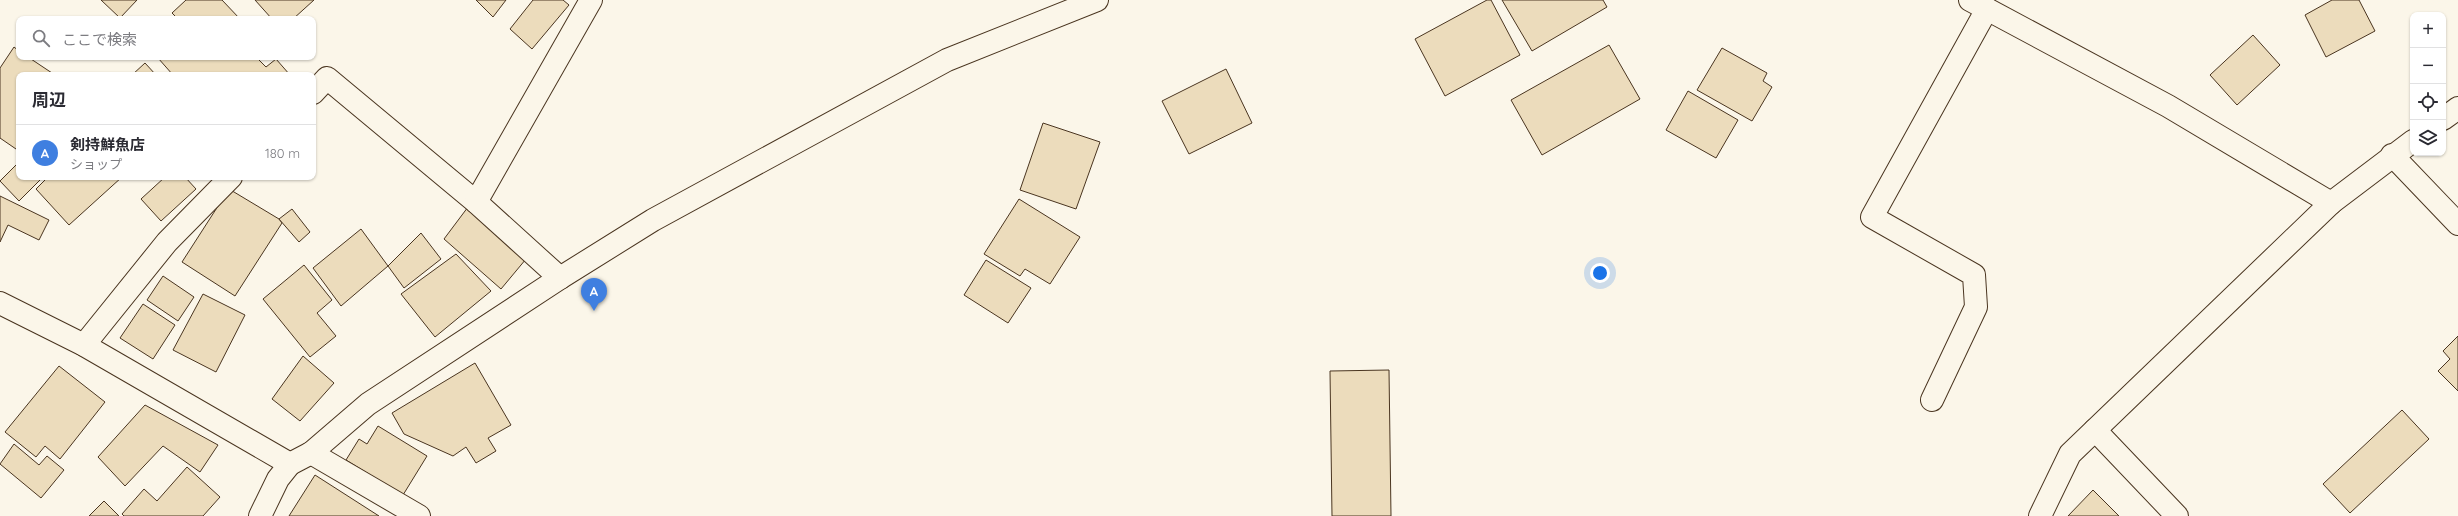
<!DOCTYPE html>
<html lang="ja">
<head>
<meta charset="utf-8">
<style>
	:root { --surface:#fff; --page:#f2f2f3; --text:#2b2b33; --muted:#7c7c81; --line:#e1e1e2; --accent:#111827 }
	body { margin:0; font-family:Quicksand,"Noto Sans JP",sans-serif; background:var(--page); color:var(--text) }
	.controls { position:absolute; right:12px; top:12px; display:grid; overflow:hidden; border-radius:8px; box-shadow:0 1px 3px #0004 }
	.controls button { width:36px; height:36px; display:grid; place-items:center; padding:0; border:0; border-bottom:1px solid var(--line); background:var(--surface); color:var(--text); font:20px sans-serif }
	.you { position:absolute; left:1600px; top:273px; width:14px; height:14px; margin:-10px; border:3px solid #fff; border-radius:50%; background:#1a73e8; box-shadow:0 0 0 6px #1a73e833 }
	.badge { display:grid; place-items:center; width:26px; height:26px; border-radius:50%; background:var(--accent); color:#fff; font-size:13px; font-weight:700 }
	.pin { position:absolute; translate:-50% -33px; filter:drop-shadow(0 1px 2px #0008) }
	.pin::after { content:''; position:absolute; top:21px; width:14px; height:12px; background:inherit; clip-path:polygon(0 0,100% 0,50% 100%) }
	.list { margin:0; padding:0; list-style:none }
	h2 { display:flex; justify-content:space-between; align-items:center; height:52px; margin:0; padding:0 16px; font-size:17px }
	h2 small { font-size:13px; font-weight:400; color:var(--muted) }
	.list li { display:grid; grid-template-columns:26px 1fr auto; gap:12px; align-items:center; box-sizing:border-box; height:56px; padding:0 16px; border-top:1px solid var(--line) }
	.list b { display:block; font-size:15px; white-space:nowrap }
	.list p { margin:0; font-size:13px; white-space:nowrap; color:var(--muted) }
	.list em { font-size:13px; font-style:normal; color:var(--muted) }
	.icon { flex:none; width:22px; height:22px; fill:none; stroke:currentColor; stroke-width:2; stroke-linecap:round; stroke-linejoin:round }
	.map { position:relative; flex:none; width:2458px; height:516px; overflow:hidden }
	.search { position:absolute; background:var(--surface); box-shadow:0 1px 3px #0004; left:16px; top:16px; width:300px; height:44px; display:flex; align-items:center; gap:10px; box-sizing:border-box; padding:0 14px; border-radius:8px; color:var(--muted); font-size:15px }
	.panel { position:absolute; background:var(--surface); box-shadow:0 1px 3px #0004; left:16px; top:72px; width:300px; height:108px; border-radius:8px }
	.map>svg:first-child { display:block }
	.building { fill:#ecdcbc; stroke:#4a3520 }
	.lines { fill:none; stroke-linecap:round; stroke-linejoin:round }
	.street-casing { stroke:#4a3520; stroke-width:24 }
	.street { stroke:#fbf6e9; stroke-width:22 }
</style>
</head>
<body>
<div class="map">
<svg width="2458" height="516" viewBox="0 0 2458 516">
	<rect width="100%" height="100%" fill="#fbf6e9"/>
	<g class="building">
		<polygon points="101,0 137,0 120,18"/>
		<polygon points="186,0 222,0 240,19 178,19 172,13"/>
		<polygon points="255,0 314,0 293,19 272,19"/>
		<polygon points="476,0 506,0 493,17"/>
		<polygon points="533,0 563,0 569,5 532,49 510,29"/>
		<polygon points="1487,0 1491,0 1520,55 1445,96 1415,39"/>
		<polygon points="1502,0 1603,0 1607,7 1532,51"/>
		<polygon points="2332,0 2359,0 2375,31 2326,57 2305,15"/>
		<polygon points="2253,35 2280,65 2237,105 2210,75"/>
		<polygon points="1609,45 1640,99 1542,155 1511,100"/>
		<polygon points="14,47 19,51 19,57 28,57 55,75 19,75 19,143 16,149 0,138 0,68"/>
		<polygon points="1722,48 1767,73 1763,81 1772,87 1752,121 1697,90"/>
		<polygon points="159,57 256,57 266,67 276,59 290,75 173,75 158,58"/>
		<polygon points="145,63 156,75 132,75"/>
		<polygon points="1226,69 1252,123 1189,154 1162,101"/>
		<polygon points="1688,91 1738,120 1716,158 1666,130"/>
		<polygon points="1043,123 1100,142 1076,209 1020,190"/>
		<polygon points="19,162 19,177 43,177 19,201 0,181"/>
		<polygon points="48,177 122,177 69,225 36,189"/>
		<polygon points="165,177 185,177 196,189 161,221 141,199"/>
		<polygon points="229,189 279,219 282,223 235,296 182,262"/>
		<polygon points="0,196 49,220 39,240 8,225 0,242"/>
		<polygon points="1019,199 1080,237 1050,284 1025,269 1020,276 984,254"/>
		<polygon points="468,207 526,259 501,289 444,239"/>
		<polygon points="292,209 310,232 299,242 279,219"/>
		<polygon points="361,229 388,266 341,306 313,268"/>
		<polygon points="421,233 441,259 404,288 388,266"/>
		<polygon points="456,254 491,291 435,337 401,294"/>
		<polygon points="986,260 1031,288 1008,323 964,295"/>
		<polygon points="304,265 332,300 317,313 336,336 310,357 263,299"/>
		<polygon points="163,276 194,297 178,321 147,300"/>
		<polygon points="203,294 245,315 216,372 173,350"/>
		<polygon points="143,304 175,325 153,359 120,338"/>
		<polygon points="2458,336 2458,391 2438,371 2450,359 2443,351"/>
		<polygon points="303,356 334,383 300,421 272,399"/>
		<polygon points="475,363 511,425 488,438 496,451 476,463 466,447 453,456 404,434 392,413"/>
		<polygon points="59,366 105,402 60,459 45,446 36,457 5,432"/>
		<polygon points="1389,370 1391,516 1332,516 1330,371"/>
		<polygon points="145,405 218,445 200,472 163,446 125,486 98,457"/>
		<polygon points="2402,410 2429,439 2350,513 2323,484"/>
		<polygon points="378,426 427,456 403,495 346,460 359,439 367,444"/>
		<polygon points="14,444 39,465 47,456 64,470 41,498 0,464"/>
		<polygon points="187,467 220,497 203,516 124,516 122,514 144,489 157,501"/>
		<polygon points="315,475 379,516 289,516"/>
		<polygon points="2093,490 2119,516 2068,516"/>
		<polygon points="104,501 119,516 89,516"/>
	</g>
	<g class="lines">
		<defs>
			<g id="street">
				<polyline points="1970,0 2168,106 2331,203"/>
				<polyline points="313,93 327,78 476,202"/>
				<polyline points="2443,119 2458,108"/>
				<polyline points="2392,155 2458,224"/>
				<polyline points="560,278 476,202 591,0"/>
				<polyline points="0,303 84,345 290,464 278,479 260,516"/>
				<polyline points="84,345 167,242 231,177"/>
				<polyline points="1932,400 1976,307 1974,275 1872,217 1987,9"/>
				<polyline points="2095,430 2177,516"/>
				<polyline points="311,453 419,516"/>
				<polyline points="290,464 311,453 368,404 560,278 653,220 947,60 1097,0"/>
				<polyline points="2040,516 2070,454 2331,203 2413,141"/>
			</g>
		</defs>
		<use href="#street" class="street-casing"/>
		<use href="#street" class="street"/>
	</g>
</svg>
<div class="controls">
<button>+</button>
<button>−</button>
<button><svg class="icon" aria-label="locate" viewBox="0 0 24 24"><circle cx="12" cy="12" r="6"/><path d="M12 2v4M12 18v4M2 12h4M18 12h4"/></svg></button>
<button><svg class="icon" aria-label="layers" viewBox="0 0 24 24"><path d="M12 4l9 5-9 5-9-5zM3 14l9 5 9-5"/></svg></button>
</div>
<div class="you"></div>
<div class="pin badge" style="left:594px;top:311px;background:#3f7fe0">A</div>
<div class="search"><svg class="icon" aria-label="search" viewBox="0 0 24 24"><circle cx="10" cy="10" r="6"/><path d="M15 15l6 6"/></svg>ここで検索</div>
<section class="panel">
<h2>周辺<small></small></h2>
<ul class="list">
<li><span class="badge" style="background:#3f7fe0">A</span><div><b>剣持鮮魚店</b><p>ショップ</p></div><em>180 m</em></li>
</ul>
</section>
</div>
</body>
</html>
